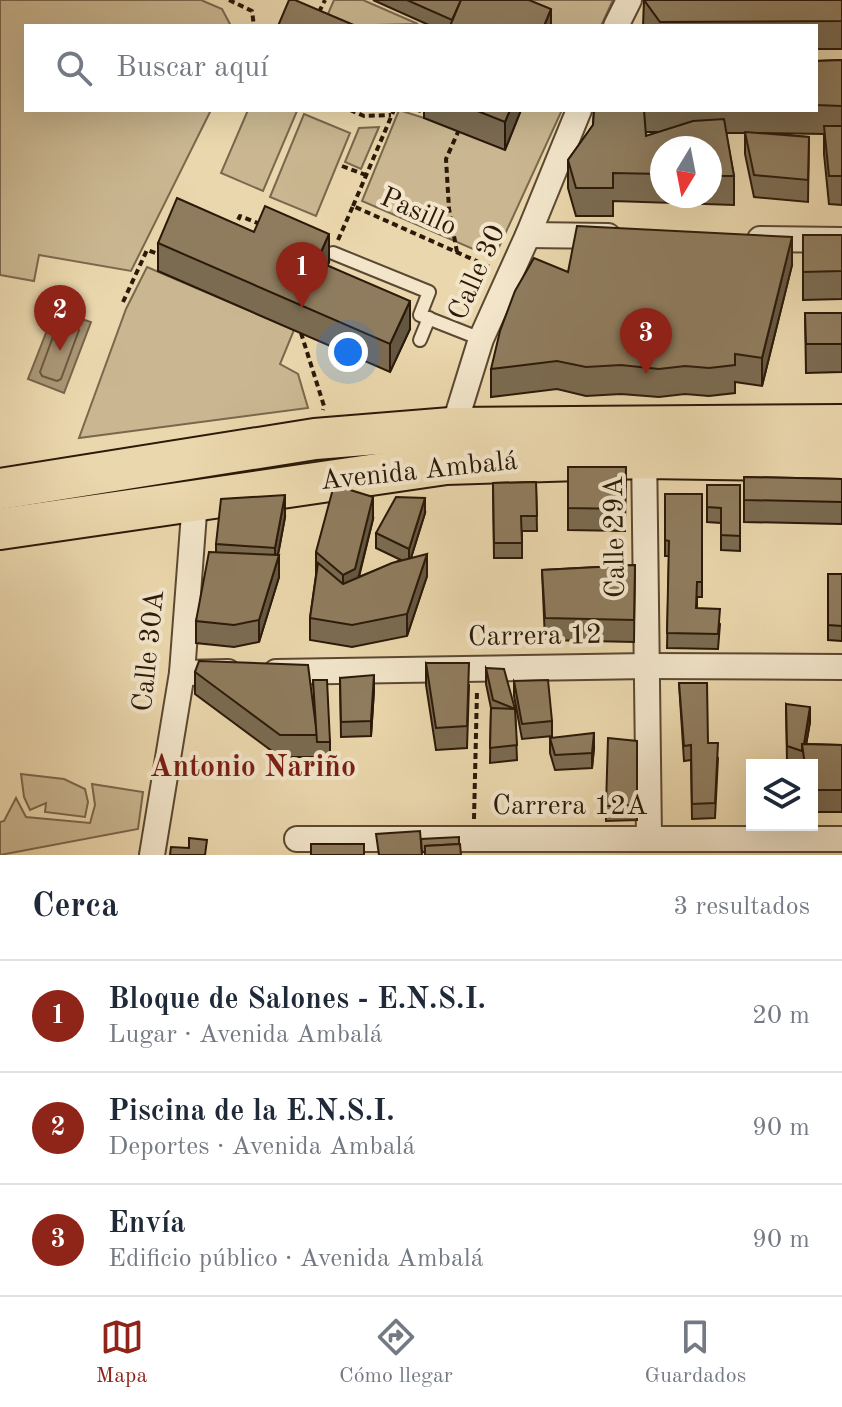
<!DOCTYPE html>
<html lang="es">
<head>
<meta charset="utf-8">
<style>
	:root { --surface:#fff; --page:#f6f6f7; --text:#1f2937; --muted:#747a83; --line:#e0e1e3; --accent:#8f2418 }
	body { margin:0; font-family:"Old Standard TT",serif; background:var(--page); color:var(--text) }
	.controls { position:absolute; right:24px; bottom:24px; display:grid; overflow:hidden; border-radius:0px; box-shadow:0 8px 32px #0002 }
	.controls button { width:72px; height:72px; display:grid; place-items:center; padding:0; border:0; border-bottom:2px solid var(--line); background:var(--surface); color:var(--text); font:40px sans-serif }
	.compass { position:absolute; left:650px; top:136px; width:72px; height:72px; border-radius:50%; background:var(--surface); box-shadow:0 8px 32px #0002; rotate:190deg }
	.you { position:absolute; left:348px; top:352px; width:28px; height:28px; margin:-20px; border:6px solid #fff; border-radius:50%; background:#1a73e8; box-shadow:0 0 0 12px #1a73e833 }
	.badge { display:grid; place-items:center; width:52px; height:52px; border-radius:50%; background:var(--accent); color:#fff; font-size:26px; font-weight:700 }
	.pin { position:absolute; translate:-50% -66px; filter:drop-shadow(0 2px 4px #0008) }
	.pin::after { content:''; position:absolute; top:42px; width:28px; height:24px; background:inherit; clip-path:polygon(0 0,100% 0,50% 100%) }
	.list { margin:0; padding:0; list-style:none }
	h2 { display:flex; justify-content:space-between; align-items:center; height:104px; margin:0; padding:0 32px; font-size:34px }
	h2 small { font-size:26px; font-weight:400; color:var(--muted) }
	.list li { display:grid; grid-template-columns:52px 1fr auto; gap:24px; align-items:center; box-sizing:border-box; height:112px; padding:0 32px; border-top:2px solid var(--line) }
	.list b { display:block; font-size:30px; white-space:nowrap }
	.list p { margin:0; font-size:26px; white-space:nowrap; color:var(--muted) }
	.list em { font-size:26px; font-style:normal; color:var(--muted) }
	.icon { flex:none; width:44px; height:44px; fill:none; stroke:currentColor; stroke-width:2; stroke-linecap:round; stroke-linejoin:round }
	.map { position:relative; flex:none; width:842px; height:855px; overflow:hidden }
	.search { position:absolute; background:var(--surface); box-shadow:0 8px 32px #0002; left:24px; right:24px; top:24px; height:88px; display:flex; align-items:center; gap:20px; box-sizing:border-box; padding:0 28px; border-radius:0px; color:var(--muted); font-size:30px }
	.sheet { height:440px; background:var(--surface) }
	nav { display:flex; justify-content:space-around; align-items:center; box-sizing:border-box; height:112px; border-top:2px solid var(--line); background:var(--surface); font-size:22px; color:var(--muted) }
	nav a { display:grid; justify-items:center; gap:4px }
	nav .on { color:var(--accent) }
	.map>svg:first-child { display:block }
	.green { fill:#cab791; stroke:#7a684d; stroke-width:2 }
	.water { fill:#aa9675; stroke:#77644a; stroke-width:2 }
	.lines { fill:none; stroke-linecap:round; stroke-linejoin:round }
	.shore { stroke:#6a583f; stroke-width:2 }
	.lane-casing { stroke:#5b4832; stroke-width:16 }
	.street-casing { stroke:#5b4832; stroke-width:28 }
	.primary-casing { stroke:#2b1909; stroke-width:44 }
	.path { stroke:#2b1909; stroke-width:4; stroke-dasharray:6 4; stroke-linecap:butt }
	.lane { stroke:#f2e5ca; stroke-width:12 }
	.street { stroke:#f2e5ca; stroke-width:24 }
	.primary { stroke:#ebd7ad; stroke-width:40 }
	.wall { fill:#7b6b51; stroke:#2b1909; stroke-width:2; fill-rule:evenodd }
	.shaded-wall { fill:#645742; stroke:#2b1909; stroke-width:2 }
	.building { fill:#8f7c5e; stroke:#2b1909; stroke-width:2 }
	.labels { text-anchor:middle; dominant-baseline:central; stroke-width:8; stroke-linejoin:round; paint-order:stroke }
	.street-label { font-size:28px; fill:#2b1909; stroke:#f2e5ca }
	.neighbourhood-label { font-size:30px; font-weight:bold; fill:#7a1f14; stroke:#f2e5ca }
</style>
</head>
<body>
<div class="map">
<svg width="842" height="855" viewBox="0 0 842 855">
	<rect width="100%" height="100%" fill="#ebd7ad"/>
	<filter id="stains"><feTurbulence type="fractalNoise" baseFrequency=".0025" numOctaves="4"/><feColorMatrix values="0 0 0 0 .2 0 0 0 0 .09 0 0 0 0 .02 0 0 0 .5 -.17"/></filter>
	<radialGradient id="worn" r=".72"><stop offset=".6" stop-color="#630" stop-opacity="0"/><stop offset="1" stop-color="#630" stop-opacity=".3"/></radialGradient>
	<g class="green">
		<polygon points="0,0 201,0 222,9 231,26 26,26 26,110 211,110 131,271 39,255 34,281 0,275"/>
		<polygon points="334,0 363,0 418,24 330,26 324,23"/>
		<polygon points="472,0 613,0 601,26 523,26"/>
		<polygon points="248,110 297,111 263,191 221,173"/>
		<polygon points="399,110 424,118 521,110 562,110 494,258 362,201"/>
		<polygon points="304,114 350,133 316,216 270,197"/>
		<polygon points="379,127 361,169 345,162 359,128"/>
		<polygon points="147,267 294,330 280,364 298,374 308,408 79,438 126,309"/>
		<polygon points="21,774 64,779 85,789 88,802 85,817 45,812 46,803 30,810 24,797"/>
		<polygon points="92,784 143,792 138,829 0,855 0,822 4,821 16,798 26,817 90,823 95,805"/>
	</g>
	<polygon class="water" points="55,310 91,322 64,393 28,379"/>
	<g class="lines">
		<polygon class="shore" points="63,321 77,326 79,330 61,379 57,381 42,376 40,372 58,323"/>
		<defs>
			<g id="lane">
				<polyline points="333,253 429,292 420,315 481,339"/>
				<polyline points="420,340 429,318"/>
			</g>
			<g id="street">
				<polyline points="616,26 629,0"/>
				<polyline points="528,235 608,236"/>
				<polyline points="760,239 842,240"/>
				<polyline points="450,439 481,339 528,235 579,110"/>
				<polyline points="644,448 649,838"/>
				<polyline points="276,672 648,666 842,667"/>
				<polyline points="182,673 228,672"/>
				<polyline points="297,839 842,839"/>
				<polyline points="152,855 182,673 195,500"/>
			</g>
			<g id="primary">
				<polyline points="0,489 315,439 451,428 842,425"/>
				<polyline points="0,529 446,464 644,458 842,461"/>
			</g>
		</defs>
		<use href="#lane" class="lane-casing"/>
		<use href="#street" class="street-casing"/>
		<use href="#primary" class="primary-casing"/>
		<g class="path">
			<polyline points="229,0 252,11 254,26"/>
			<polyline points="319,12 325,0"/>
			<polyline points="350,110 364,116 391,115"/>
			<polyline points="418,110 421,111"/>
			<polyline points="342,166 366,175"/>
			<polyline points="353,206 394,110"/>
			<polyline points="232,226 235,226 240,216 260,224"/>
			<polyline points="338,240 353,206 490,267"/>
			<polyline points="457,252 449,209 446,159 458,132"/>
			<polyline points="123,302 147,250 158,254 160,250"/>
			<polyline points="301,333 324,406 323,410"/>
			<polyline points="474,819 477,691"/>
		</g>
		<use href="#lane" class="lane"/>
		<use href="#street" class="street"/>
		<use href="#primary" class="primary"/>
	</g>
	<g class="wall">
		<polygon points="373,0 529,0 551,26 431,26"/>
		<polygon points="644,0 842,0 842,49 816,49 816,26 643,26"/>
		<path d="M842,60V205L829,204L824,154V134L757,133L809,137L808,202L754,197L745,154V133H726L734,176V205L613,201V216H576L568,188V160L593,125L594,110H816V61ZM646,132H659L646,136ZM662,148H710V196H662Z"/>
		<polygon points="424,110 521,110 505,150 424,118"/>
		<polygon points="254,232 329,262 327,266 410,329 390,372 158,271 158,243"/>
		<polygon points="803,235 842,235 842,299 803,300"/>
		<polygon points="792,265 762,386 735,382 735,393 709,396 685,394 659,397 621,394 586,396 557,389 491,397 491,369 568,272"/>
		<polygon points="805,313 842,313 842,372 806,373"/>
		<polygon points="568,467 626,467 625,531 568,530"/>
		<polygon points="744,477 842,479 842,524 744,522"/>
		<polygon points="536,482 537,531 522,531 522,558 494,558 493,483"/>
		<polygon points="707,485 740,485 740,551 721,550 721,523 707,522"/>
		<polygon points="665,494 702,494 702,597 697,597 697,608 720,624 718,649 667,648 669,556 665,556"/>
		<polygon points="425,513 411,558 427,576 407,636 352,647 310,640 310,618 316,575 316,552 373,519 359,577 401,560 376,548 376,533"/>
		<polygon points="285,517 278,555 279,577 259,642 234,647 196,643 196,621 216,553 216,544"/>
		<polygon points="635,565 634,642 545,640 542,570"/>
		<polygon points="828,574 842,574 842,641 828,640"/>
		<polygon points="426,663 469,685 467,748 436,750 426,685"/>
		<polygon points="486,668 515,709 517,760 490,763 491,708 486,684"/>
		<polygon points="195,672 315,717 313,680 330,742 330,757 280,757 195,694"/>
		<polygon points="340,678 374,690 371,736 341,737"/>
		<polygon points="514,681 552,721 552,736 522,739 514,696"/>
		<polygon points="679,683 708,743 718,758 715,818 692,819 691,760 684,761"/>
		<polygon points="786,704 810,722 806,744 842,745 842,812 812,812 812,765 800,765 787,761"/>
		<polygon points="550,738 594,748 592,768 555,770 550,753"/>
		<polygon points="637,741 637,820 606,821 606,806"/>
	</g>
	<g class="shaded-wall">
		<polygon points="551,9 551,26 544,26"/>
		<polygon points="510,110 521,110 505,150 505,122"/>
		<polygon points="329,234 329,262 317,289 317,261"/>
		<polygon points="792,237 792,265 762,386 762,358"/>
		<polygon points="410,301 410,329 390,372 390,344"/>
		<polygon points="285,495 285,517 275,570 275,548"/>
		<polygon points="373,497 373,519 355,591 343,597 343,575"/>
		<polygon points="425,498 425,513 409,564 409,549"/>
		<polygon points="427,554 427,576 407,636 407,614"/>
		<polygon points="279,555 279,577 259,642 259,620"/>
		<polygon points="374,675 374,690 371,736 371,721"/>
		<polygon points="810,707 810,722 804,757 803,748"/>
		<polygon points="594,733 594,748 592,768 592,753"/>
	</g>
	<g class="building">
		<polygon points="289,0 295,0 356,26 278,26"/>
		<polygon points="407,0 461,0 452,20"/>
		<polygon points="461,0 529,0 551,9 544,26 450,26"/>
		<polygon points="644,0 842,0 842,21 660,22"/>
		<polygon points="842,60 842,106 816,105 816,61"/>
		<polygon points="475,110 510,110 505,122"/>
		<polygon points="594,110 644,110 646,136 693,121 724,119 734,176 710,176 710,148 662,148 662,174 613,173 613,188 576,188 568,160 593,125"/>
		<polygon points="824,126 842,126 842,176 829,176"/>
		<polygon points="745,132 809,137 808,180 754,175"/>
		<polygon points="177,198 254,232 265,206 329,234 317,261 410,301 390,344 158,243"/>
		<polygon points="577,226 792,237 762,358 735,354 735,365 709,368 685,366 659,369 621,365 586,367 557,361 491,369 500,331 515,291 534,258 568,272"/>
		<polygon points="803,235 842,235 842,271 803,272"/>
		<polygon points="805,313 842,313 842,344 806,344"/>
		<polygon points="568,467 626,467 625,509 568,508"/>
		<polygon points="744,477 842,479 842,502 744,500"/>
		<polygon points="536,482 537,516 521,516 522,543 494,543 493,483"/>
		<polygon points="334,485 373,497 355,569 343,575 316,552"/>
		<polygon points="707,485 740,485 740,536 721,535 721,508 707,507"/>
		<polygon points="665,494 702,494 702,582 697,582 696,608 720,609 718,634 667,633 669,541 665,540"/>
		<polygon points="285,495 275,548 216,544 221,499"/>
		<polygon points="396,497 425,498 409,549 376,533"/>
		<polygon points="209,552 279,555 259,620 234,625 196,621"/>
		<polygon points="427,554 407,614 352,625 310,618 318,563 343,584 392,563"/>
		<polygon points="635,565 634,620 545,618 542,570"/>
		<polygon points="828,574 842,574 842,626 828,625"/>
		<polygon points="199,661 308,665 317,735 280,735 195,672"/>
		<polygon points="426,663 469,663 467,726 436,728"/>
		<polygon points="486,668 504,669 515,709 493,700"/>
		<polygon points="374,675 371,721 341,722 340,678"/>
		<polygon points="313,680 327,680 330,742 317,742"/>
		<polygon points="548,680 552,721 522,724 514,681"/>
		<polygon points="679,683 707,683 708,743 718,743 715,803 692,804 691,745 684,746"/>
		<polygon points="786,704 810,707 804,744 802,744 802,751 787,746"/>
		<polygon points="491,708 515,709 517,745 490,748"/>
		<polygon points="594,733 592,753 555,755 550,738"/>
		<polygon points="608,738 637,741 637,805 606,806"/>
		<polygon points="802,744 842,745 842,790 812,790 812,765 805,765"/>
		<polygon points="420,831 422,855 379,855 376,834"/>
		<polygon points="459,837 459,844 425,846 425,852 422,852 421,839"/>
		<polygon points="189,838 207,840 205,855 170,855 171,847 189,848"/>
		<rect x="311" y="844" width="53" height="11"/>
		<polygon points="460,844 461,855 425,855 425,846"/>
	</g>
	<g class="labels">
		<g class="street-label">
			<text transform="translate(418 213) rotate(24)">Pasillo</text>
			<text transform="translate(478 273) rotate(-66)">Calle 30</text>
			<text transform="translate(419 472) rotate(-6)">Avenida Ambalá</text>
			<text transform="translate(616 537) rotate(-91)">Calle 29A</text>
			<text transform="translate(535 637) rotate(-1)">Carrera 12</text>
			<text transform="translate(150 651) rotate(-84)">Calle 30A</text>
			<text x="570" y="807">Carrera 12A</text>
		</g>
		<g class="neighbourhood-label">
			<text x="253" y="768">Antonio Nariño</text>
		</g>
	</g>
	<rect width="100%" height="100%" filter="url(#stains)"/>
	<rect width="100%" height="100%" fill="url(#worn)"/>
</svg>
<div class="controls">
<button><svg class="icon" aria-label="layers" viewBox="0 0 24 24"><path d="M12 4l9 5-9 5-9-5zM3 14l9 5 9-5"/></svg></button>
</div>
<svg class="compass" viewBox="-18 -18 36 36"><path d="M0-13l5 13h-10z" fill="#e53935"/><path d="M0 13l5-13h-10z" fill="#747a83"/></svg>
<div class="you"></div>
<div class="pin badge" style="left:302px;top:308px">1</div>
<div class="pin badge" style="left:60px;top:351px">2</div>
<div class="pin badge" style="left:646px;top:374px">3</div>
<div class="search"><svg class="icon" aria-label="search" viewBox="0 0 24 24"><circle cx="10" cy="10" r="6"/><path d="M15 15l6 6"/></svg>Buscar aquí</div>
</div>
<section class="sheet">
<h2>Cerca<small>3 resultados</small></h2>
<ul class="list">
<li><span class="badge">1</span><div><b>Bloque de Salones - E.N.S.I.</b><p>Lugar · Avenida Ambalá</p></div><em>20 m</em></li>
<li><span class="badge">2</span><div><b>Piscina de la E.N.S.I.</b><p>Deportes · Avenida Ambalá</p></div><em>90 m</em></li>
<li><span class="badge">3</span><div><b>Envía</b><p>Edificio público · Avenida Ambalá</p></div><em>90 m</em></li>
</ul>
</section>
<nav>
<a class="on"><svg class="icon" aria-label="map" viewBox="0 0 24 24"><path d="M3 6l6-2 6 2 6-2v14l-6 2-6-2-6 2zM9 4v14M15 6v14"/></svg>Mapa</a>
<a><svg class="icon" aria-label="directions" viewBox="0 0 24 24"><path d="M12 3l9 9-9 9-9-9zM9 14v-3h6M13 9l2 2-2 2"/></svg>Cómo llegar</a>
<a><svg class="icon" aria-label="saved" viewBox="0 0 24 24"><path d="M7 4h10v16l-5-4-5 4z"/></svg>Guardados</a>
</nav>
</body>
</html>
